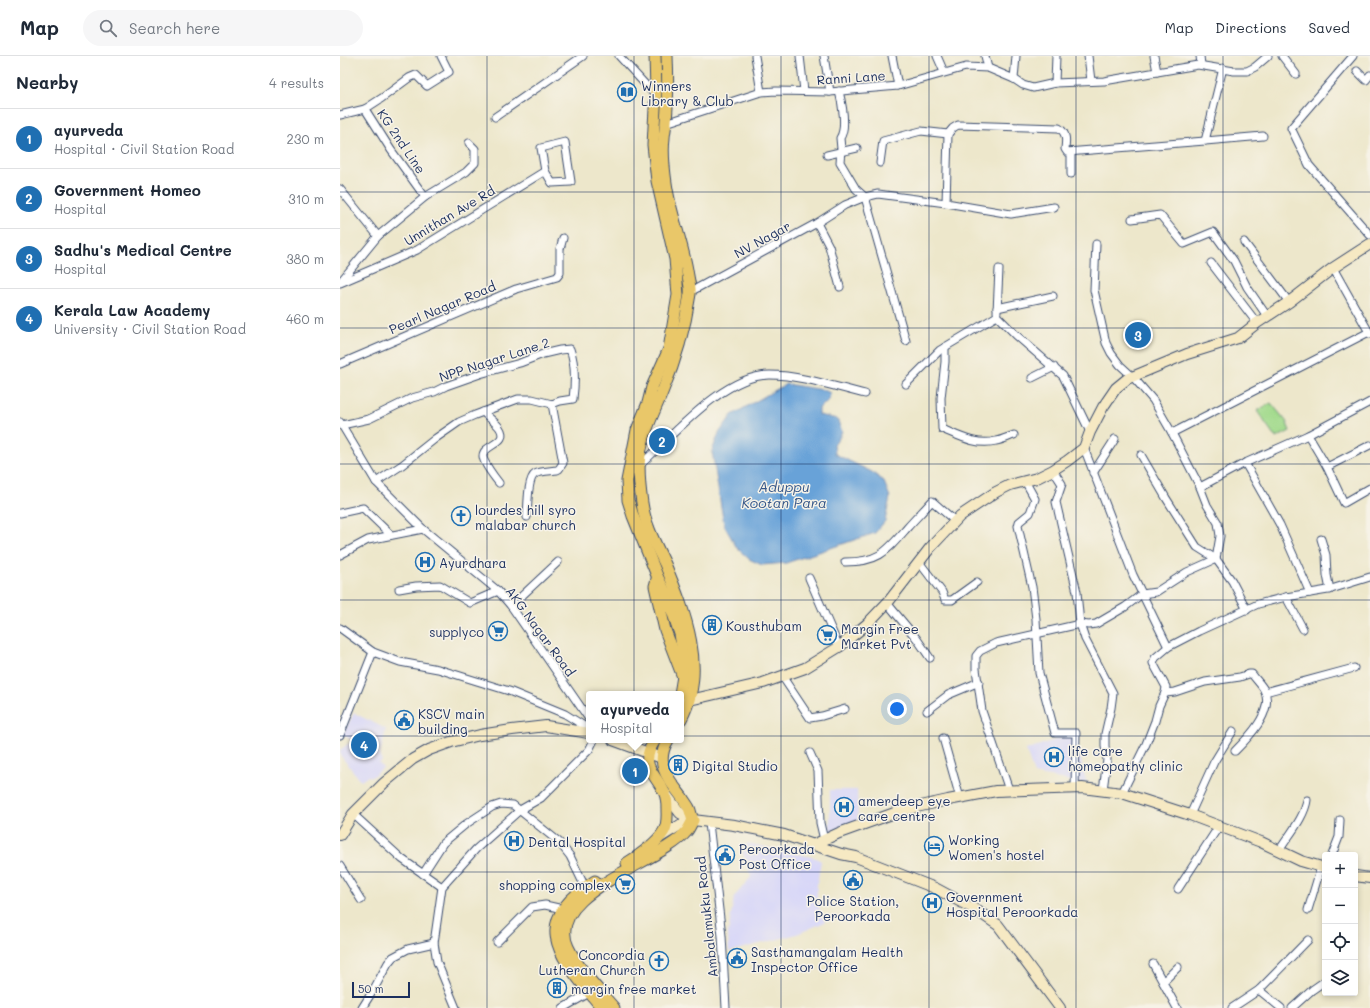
<!DOCTYPE html>
<html lang="en">
<head>
<meta charset="utf-8">
<style>
	:root { --surface:#fff; --page:#f6f6f7; --text:#1f2937; --muted:#747a83; --line:#e0e1e3; --accent:#1f6fb2 }
	body { margin:0; font-family:Mali,sans-serif; background:var(--page); color:var(--text) }
	.controls { position:absolute; right:12px; bottom:12px; display:grid; overflow:hidden; border-radius:4px; box-shadow:0 2px 6px #0003 }
	.controls button { width:36px; height:36px; display:grid; place-items:center; padding:0; border:0; border-bottom:1px solid var(--line); background:var(--surface); color:var(--text); font:20px sans-serif }
	.scale { position:absolute; left:12px; bottom:10px; width:58px; box-sizing:border-box; padding-left:4px; border:2px solid #1b2f5e; border-top:0; font-size:11px; line-height:14px; white-space:nowrap; color:#1b2f5e; -webkit-text-stroke:3px #f7f3e8; paint-order:stroke }
	.you { position:absolute; left:557px; top:653px; width:14px; height:14px; margin:-10px; border:3px solid #fff; border-radius:50%; background:#1a73e8; box-shadow:0 0 0 6px #1a73e833 }
	.badge { display:grid; place-items:center; width:26px; height:26px; border-radius:50%; background:var(--accent); color:#fff; font-size:13px; font-weight:700 }
	.pin { position:absolute; translate:-50% -50%; border:2px solid #fff; box-shadow:0 1px 4px #0006 }
	.popup { position:absolute; left:246px; top:635px; width:98px; height:52px; box-sizing:border-box; display:grid; place-content:center; border-radius:4px; background:var(--surface); filter:drop-shadow(0 1px 3px #0005); font-size:13px; white-space:nowrap; color:var(--muted) }
	.popup b { font-size:15px; color:var(--text) }
	.popup::after { content:''; position:absolute; left:50%; top:100%; margin-left:-8px; border:8px solid transparent; border-top-color:var(--surface) }
	.list { margin:0; padding:0; list-style:none }
	h2 { display:flex; justify-content:space-between; align-items:center; height:52px; margin:0; padding:0 16px; font-size:17px }
	h2 small { font-size:13px; font-weight:400; color:var(--muted) }
	.list li { display:grid; grid-template-columns:26px 1fr auto; gap:12px; align-items:center; box-sizing:border-box; height:60px; padding:0 16px; border-top:1px solid var(--line) }
	.list b { display:block; font-size:15px; white-space:nowrap }
	.list p { margin:0; font-size:13px; white-space:nowrap; color:var(--muted) }
	.list em { font-size:13px; font-style:normal; color:var(--muted) }
	.icon { flex:none; width:22px; height:22px; fill:none; stroke:currentColor; stroke-width:2; stroke-linecap:round; stroke-linejoin:round }
	.map { position:relative; flex:none; width:1030px; height:952px; overflow:hidden }
	header { display:flex; align-items:center; gap:24px; box-sizing:border-box; height:56px; padding:0 20px; background:var(--surface); border-bottom:1px solid var(--line) }
	header strong { font-size:19px }
	nav { display:flex; gap:22px; margin-inline-start:auto; font-size:14px }
	.search { width:280px; height:36px; background:var(--page); display:flex; align-items:center; gap:10px; box-sizing:border-box; padding:0 14px; border-radius:22px; color:var(--muted); font-size:15px }
	main { display:flex }
	aside { flex:1; background:var(--surface) }
	.map>svg:first-child { display:block }
	.built { fill:#d8d7f8 }
	.green { fill:#a2da8c; stroke:#5e8475 }
	.water { fill:#67a2d8; stroke:#41689b }
	.lines { fill:none; stroke-linecap:round; stroke-linejoin:round }
	.street-casing { stroke:#3a4b6e; stroke-width:9 }
	.secondary-casing { stroke:#3a4b6e; stroke-width:12 }
	.primary-casing { stroke:#3a4b6e; stroke-width:13 }
	.street { stroke:#fff; stroke-width:7 }
	.secondary { stroke:#f6e9c3; stroke-width:10 }
	.primary { stroke:#e9c769; stroke-width:11 }
	.grid { fill:none; stroke:#1b2f5e; stroke-width:1; stroke-opacity:0.55 }
	.labels { text-anchor:middle; dominant-baseline:central; stroke-width:3; stroke-linejoin:round; paint-order:stroke }
	.street-label { font-size:13px; fill:#1b2f5e; stroke:#f7f3e8 }
	.poi-label { font-size:13px; fill:#1b2f5e; stroke:#f7f3e8; text-anchor:start }
	.water-label { font-size:14px; font-style:italic; fill:#365789; stroke:#f7f3e8 }
</style>
</head>
<body>
<header>
<strong>Map</strong>
<div class="search"><svg class="icon" aria-label="search" viewBox="0 0 24 24"><circle cx="10" cy="10" r="6"/><path d="M15 15l6 6"/></svg>Search here</div>
<nav><a>Map</a><a>Directions</a><a>Saved</a></nav>
</header>
<main>
<aside>
<h2>Nearby<small>4 results</small></h2>
<ul class="list">
<li><span class="badge">1</span><div><b>ayurveda</b><p>Hospital · Civil Station Road</p></div><em>230 m</em></li>
<li><span class="badge">2</span><div><b>Government Homeo</b><p>Hospital</p></div><em>310 m</em></li>
<li><span class="badge">3</span><div><b>Sadhu's Medical Centre</b><p>Hospital</p></div><em>380 m</em></li>
<li><span class="badge">4</span><div><b>Kerala Law Academy</b><p>University · Civil Station Road</p></div><em>460 m</em></li>
</ul>
</aside>
<div class="map">
<svg width="1030" height="952" viewBox="0 0 1030 952">
	<rect width="100%" height="100%" fill="#f7f3e8"/>
	<filter id="ink" filterUnits="userSpaceOnUse"><feTurbulence type="fractalNoise" baseFrequency=".025" numOctaves="2"/><feDisplacementMap in="SourceGraphic" scale="8" xChannelSelector="R" yChannelSelector="G"/><feConvolveMatrix kernelMatrix="1 2 1 2 8 2 1 2 1" color-interpolation-filters="sRGB"/></filter>
	<filter id="wash" filterUnits="userSpaceOnUse"><feTurbulence type="fractalNoise" baseFrequency=".012" numOctaves="4" result="noise"/><feDisplacementMap in="SourceGraphic" scale="16" xChannelSelector="R" yChannelSelector="G"/><feGaussianBlur stdDeviation="0.9" result="paint"/><feColorMatrix in="noise" values="0 0 0 0 0 0 0 0 0 0 0 0 0 0 0 0 0 1.4 0 .05"/><feComposite in="paint" operator="in"/></filter>
	<g filter="url(#wash)">
		<rect width="100%" height="100%" fill="#ede7cb"/>
		<g class="built">
			<polygon points="14,657 46,673 40,699 42,705 39,707 43,712 32,721 28,720 21,725 0,699 0,694 12,685 3,678"/>
			<polygon points="734,677 747,728 694,718 686,694"/>
			<polygon points="490,734 517,734 518,767 490,775"/>
			<polygon points="407,787 476,802 481,805 477,828 477,846 485,866 457,878 389,896 388,877 394,841 411,821 402,795"/>
		</g>
		<polygon class="green" points="931,347 946,365 950,375 936,382 917,355"/>
		<polygon class="water" points="446,328 484,334 490,337 489,344 479,352 479,359 497,363 502,375 499,382 494,389 495,398 532,416 544,426 550,441 545,465 535,477 446,507 422,509 409,503 397,492 384,469 372,395 379,377 392,359"/>
	</g>
	<g filter="url(#ink)">
		<g class="lines">
			<defs>
				<g id="street">
					<polyline points="279,0 315,39"/>
					<polyline points="415,0 421,36"/>
					<polyline points="460,0 464,35"/>
					<polyline points="484,0 490,36"/>
					<polyline points="552,0 558,30"/>
					<polyline points="597,0 604,16"/>
					<polyline points="645,0 648,12"/>
					<polyline points="748,0 751,25"/>
					<polyline points="814,0 817,16"/>
					<polyline points="860,0 861,9"/>
					<polyline points="942,0 956,18"/>
					<polyline points="1013,0 951,72 969,109 1030,179"/>
					<polyline points="883,12 865,85 923,80"/>
					<polyline points="1017,15 1026,24 1030,19"/>
					<polyline points="674,23 676,0"/>
					<polyline points="715,27 716,0"/>
					<path d="M499,35C502,47 507,72 500,82L501,93L500,106L516,133L525,141L566,285"/>
					<polyline points="0,59 25,53"/>
					<polyline points="155,61 243,0"/>
					<polyline points="326,67 421,36 436,35 490,36 558,30 626,11 648,12 674,23 683,29 693,32 715,27 764,25 858,9 894,15 907,15 915,11 928,0"/>
					<polygon points="225,86 231,126 212,127 205,115 201,92"/>
					<polyline points="487,99 517,92"/>
					<polyline points="540,107 543,85 581,75 608,78"/>
					<polyline points="731,118 731,96"/>
					<polyline points="0,133 38,180 1,225"/>
					<polyline points="85,141 126,116 135,107 135,93 129,87"/>
					<polyline points="606,147 671,158 714,151"/>
					<polyline points="792,163 820,159 844,188 873,176 894,205 907,231 927,260"/>
					<polyline points="477,167 489,190 500,231"/>
					<polyline points="38,180 85,141 51,94 25,53 42,42 69,22 76,19 87,30 109,16 101,0"/>
					<polyline points="904,186 949,246"/>
					<polyline points="756,188 754,234 766,287 771,297 780,309 793,321 813,344 832,377 860,431 905,407 968,379 987,411 1004,447 1030,432"/>
					<polyline points="871,207 917,267"/>
					<polyline points="993,212 1030,278"/>
					<polyline points="0,227 77,194 205,115"/>
					<path d="M350,236L477,167L505,149L525,141L538,138L606,147L608,78L613,72L618,69L719,72C727,77 726,85 725,93L727,96L865,85"/>
					<polyline points="657,252 713,240"/>
					<polyline points="657,256 659,213"/>
					<path d="M605,291V306L601,342L602,373C619,380 637,390 656,385C662,384 668,381 674,379"/>
					<polyline points="0,308 176,233 217,221 220,217 220,193 223,182"/>
					<polyline points="692,322 714,311"/>
					<polyline points="566,328 600,294 657,260 676,279 723,320 750,376"/>
					<path d="M143,356C148,361 155,366 159,371C171,388 143,388 143,400C143,406 155,422 159,427"/>
					<polyline points="0,366 36,426 83,473 158,535 171,550 249,663"/>
					<path d="M2,369L29,363L72,342L94,336L106,330L140,318L180,307L203,298L220,294L230,293C236,309 235,327 233,343L220,345L212,348"/>
					<polyline points="832,377 1029,276"/>
					<polyline points="968,379 1030,346"/>
					<polyline points="744,392 793,519 828,591"/>
					<polyline points="801,399 826,442 857,491 876,503 892,525 907,554"/>
					<polyline points="905,407 940,469 970,537"/>
					<path d="M300,409C333,380 383,319 430,319C459,319 496,331 525,338"/>
					<polyline points="987,411 1030,389"/>
					<polyline points="713,414 722,428 716,446 737,536 740,568 745,583 773,637 771,652 765,678 765,690 767,704 763,734"/>
					<polyline points="753,417 775,383"/>
					<polyline points="685,425 695,443 690,457 679,466 678,470 692,531 696,563 699,617 715,677 736,677 735,732"/>
					<polyline points="36,426 62,409 96,382 119,366 135,359 178,343 192,343 212,348"/>
					<polyline points="0,457 23,452 51,479"/>
					<path d="M187,461C188,452 187,423 195,418C200,415 211,415 217,414L219,413L223,407L212,348"/>
					<polyline points="981,483 986,499 987,519 990,534"/>
					<polyline points="0,499 28,484 83,473"/>
					<path d="M505,506C539,506 546,496 567,472C575,463 584,454 592,445L615,465"/>
					<polyline points="579,506 602,536 605,544 612,544 637,526"/>
					<polyline points="469,522 499,591"/>
					<polyline points="59,533 76,530 100,529 130,547 158,535"/>
					<polyline points="946,541 963,573"/>
					<polyline points="547,547 577,583 590,602"/>
					<polyline points="171,550 218,506"/>
					<polyline points="0,572 33,596 60,606 98,613 169,635 225,658 249,673"/>
					<polyline points="442,620 470,662 482,660 505,653"/>
					<polyline points="925,636 1014,612"/>
					<path d="M825,637L835,636L865,626L900,621L909,618H912C916,624 923,630 925,636C933,657 908,682 895,695"/>
					<polyline points="587,655 608,639 639,626"/>
					<polyline points="0,679 33,596"/>
					<polyline points="603,682 620,742"/>
					<polyline points="470,697 478,715 480,767 484,784"/>
					<polyline points="669,734 642,655 636,613 636,600 640,595 656,587 740,568 749,569 756,568 785,551 802,538 816,536 847,516 876,503 880,480 878,467 867,449 860,431"/>
					<polyline points="782,737 806,688 815,665 819,650 825,637 826,631 813,607 815,602 828,591 859,575 918,548 946,541 988,534 1030,521"/>
					<polyline points="13,758 62,803 102,831"/>
					<polyline points="850,759 874,706 893,675"/>
					<polyline points="369,767 382,880 386,952"/>
					<path d="M939,795C948,780 965,761 967,744"/>
					<polyline points="992,799 999,781 1000,764"/>
					<polyline points="0,810 21,844"/>
					<polyline points="83,818 103,787 126,768 152,751 161,748 173,749 219,786 230,800 245,831"/>
					<polyline points="838,833 879,770"/>
					<polyline points="968,854 981,811"/>
					<polyline points="157,886 192,851 205,849 223,853"/>
					<polyline points="813,908 837,952"/>
					<polyline points="823,926 838,911"/>
					<polyline points="919,934 941,952"/>
					<polyline points="22,952 34,933 48,907 53,901 68,893 94,887"/>
					<polyline points="116,952 97,906 94,887 102,831 136,793 180,754 201,742 249,694 254,684"/>
					<polyline points="223,952 249,937"/>
					<polyline points="892,952 919,934 968,884"/>
					<polyline points="952,952 972,934 985,925"/>
				</g>
				<g id="secondary">
					<polyline points="341,646 423,627 465,612 499,591 527,568 549,545 590,492 620,460 656,436 670,429 697,422 713,414 727,405 744,392 750,376 763,351 776,332 787,323 847,298 898,282 917,267 949,246 993,212 1030,188"/>
					<polyline points="273,684 322,702"/>
					<polyline points="325,737 340,757 353,764 394,769 444,779 501,798 516,801 595,832 636,854 658,869 720,952"/>
					<polyline points="0,779 13,758 44,727 73,703 89,694 111,686 140,679 172,674 206,670 249,677"/>
					<polyline points="319,782 340,769 353,764"/>
					<polyline points="473,789 499,777 563,754 608,744 656,735 742,732 782,737 850,759 921,786 961,805 985,812"/>
					<polyline points="1015,820 1030,822"/>
				</g>
				<g id="primary">
					<polyline points="315,0 316,34 313,89 317,125 335,203 338,239 329,293 312,331 308,347 297,374 287,425 288,444 293,460 318,522 327,540 340,578 345,608 340,638"/>
					<path d="M327,0C328,22 328,44 326,65C326,71 324,77 324,82C322,97 324,113 326,127C330,157 342,185 347,214C348,222 351,231 350,238C345,271 336,304 323,334C315,355 303,376 300,399C298,413 300,433 302,447C305,469 316,489 325,508C345,556 368,614 341,663"/>
					<polyline points="317,523 315,530 325,574 343,621"/>
					<path d="M287,807C299,800 318,786 324,775C328,768 327,761 327,754C327,748 327,741 324,736C314,715 298,710 315,684"/>
					<path d="M255,825C184,869 224,904 262,952"/>
					<path d="M274,952C258,933 239,914 228,891C203,837 321,807 347,775C349,772 351,768 353,764C351,760 351,756 349,752C347,748 344,745 342,741C328,723 314,707 328,684"/>
				</g>
			</defs>
			<use href="#street" class="street-casing"/>
			<use href="#secondary" class="secondary-casing"/>
			<use href="#primary" class="primary-casing"/>
			<use href="#street" class="street"/>
			<use href="#secondary" class="secondary"/>
			<use href="#primary" class="primary"/>
		</g>
	</g>
	<path class="grid" d="M147,0V952M294,0V952M441,0V952M589,0V952M736,0V952M883,0V952M0,136H1030M0,272H1030M0,408H1030M0,544H1030M0,680H1030M0,816H985M1015,816H1030"/>
	<defs>
		<symbol id="library-ring" viewBox="-11 -11 22 22"><circle r="9.5" fill="#f7f3e8" stroke="#1f6fb2" stroke-width="1.5"/><path d="M-6-4Q-3-5.5-.7-3.5V5Q-3 3-6 4ZM6-4Q3-5.5 .7-3.5V5Q3 3 6 4Z" fill="#1f6fb2"/></symbol>
		<symbol id="church-ring" viewBox="-11 -11 22 22"><circle r="9.5" fill="#f7f3e8" stroke="#1f6fb2" stroke-width="1.5"/><path d="M-1.2-6h2.4v3.5h3.3v2.4h-3.3V6h-2.4V-.1h-3.3v-2.4h3.3Z" fill="#1f6fb2"/></symbol>
		<symbol id="hospital-ring" viewBox="-11 -11 22 22"><circle r="9.5" fill="#f7f3e8" stroke="#1f6fb2" stroke-width="1.5"/><path d="M-5-5h3v3.5h4V-5h3V5h-3V1.5h-4V5h-3Z" fill="#1f6fb2"/></symbol>
		<symbol id="building-ring" viewBox="-11 -11 22 22"><circle r="9.5" fill="#f7f3e8" stroke="#1f6fb2" stroke-width="1.5"/><path d="M-4-6H4V6H1V3H-1V6H-4ZM-2.5-4.3h1.7v1.8h-1.7ZM.8-4.3h1.7v1.8H.8ZM-2.5-1h1.7V.8h-1.7ZM.8-1h1.7V.8H.8Z" fill="#1f6fb2"/></symbol>
		<symbol id="supermarket-ring" viewBox="-11 -11 22 22"><circle r="9.5" fill="#f7f3e8" stroke="#1f6fb2" stroke-width="1.5"/><path d="M-6-5.5h2.5l.6 2H6L4.5 2H-2.5L-4.4-4H-6ZM-1.5 3.2a1.3 1.3 0 1 0 .1 0ZM3 3.2a1.3 1.3 0 1 0 .1 0Z" fill="#1f6fb2"/></symbol>
		<symbol id="civic-ring" viewBox="-11 -11 22 22"><circle r="9.5" fill="#f7f3e8" stroke="#1f6fb2" stroke-width="1.5"/><path d="M-.6-6.5H3V-4.5H.6V-3L4-1V1h2V6H-6V1h2V-1L-.6-3ZM-1.2 2.5V6h2.4V2.5Z" fill="#1f6fb2"/></symbol>
		<symbol id="hotel-ring" viewBox="-11 -11 22 22"><circle r="9.5" fill="#f7f3e8" stroke="#1f6fb2" stroke-width="1.5"/><path d="M-6-4.5h1.5V1H6V5H4.5V3h-9V5H-6ZM-4 0a1.8 1.8 0 1 1 3.6 0ZM.5 0V-2.5h3Q6-2.5 6 0Z" fill="#1f6fb2"/></symbol>
	</defs>
	<g fill-rule="evenodd">
		<use href="#library-ring" x="276" y="25" width="22" height="22"/>
		<use href="#church-ring" x="110" y="449" width="22" height="22"/>
		<use href="#hospital-ring" x="74" y="495" width="22" height="22"/>
		<use href="#building-ring" x="361" y="558" width="22" height="22"/>
		<use href="#supermarket-ring" x="147" y="564" width="22" height="22"/>
		<use href="#supermarket-ring" x="476" y="568" width="22" height="22"/>
		<use href="#civic-ring" x="53" y="653" width="22" height="22"/>
		<use href="#hospital-ring" x="703" y="690" width="22" height="22"/>
		<use href="#building-ring" x="327" y="698" width="22" height="22"/>
		<use href="#hospital-ring" x="493" y="740" width="22" height="22"/>
		<use href="#hospital-ring" x="163" y="774" width="22" height="22"/>
		<use href="#hotel-ring" x="583" y="779" width="22" height="22"/>
		<use href="#civic-ring" x="374" y="788" width="22" height="22"/>
		<use href="#civic-ring" x="502" y="813" width="22" height="22"/>
		<use href="#supermarket-ring" x="274" y="817" width="22" height="22"/>
		<use href="#hospital-ring" x="581" y="836" width="22" height="22"/>
		<use href="#civic-ring" x="386" y="891" width="22" height="22"/>
		<use href="#church-ring" x="308" y="894" width="22" height="22"/>
		<use href="#building-ring" x="206" y="921" width="22" height="22"/>
	</g>
	<g class="labels">
		<g class="street-label">
			<text transform="translate(511 21) rotate(-4)">Ranni Lane</text>
			<text transform="translate(62 85) rotate(56)">KG 2nd Line</text>
			<text transform="translate(109 159) rotate(-31)">Unnithan Ave Rd</text>
			<text transform="translate(422 183) rotate(-29)">NV Nagar</text>
			<text transform="translate(102 251) rotate(-23)">Pearl Nagar Road</text>
			<text transform="translate(154 303) rotate(-18)">NPP Nagar Lane 2</text>
			<text transform="translate(201 575) rotate(54)">AKG Nagar Road</text>
			<text transform="translate(366 861) rotate(-96)">Ambalamukku Road</text>
		</g>
		<g class="poi-label">
			<text x="301" y="29">Winners<tspan x="301" dy="15">Library &amp; Club</tspan></text>
			<text x="135" y="453">lourdes hill syro<tspan x="135" dy="15">malabar church</tspan></text>
			<text x="99" y="506">Ayurdhara</text>
			<text x="386" y="569">Kousthubam</text>
			<text x="501" y="572">Margin Free<tspan x="501" dy="15">Market Pvt</tspan></text>
			<text x="144" y="575" text-anchor="end">supplyco</text>
			<text x="78" y="657">KSCV main<tspan x="78" dy="15">building</tspan></text>
			<text x="728" y="694">life care<tspan x="728" dy="15">homeopathy clinic</tspan></text>
			<text x="352" y="709">Digital Studio</text>
			<text x="518" y="744">amerdeep eye<tspan x="518" dy="15">care centre</tspan></text>
			<text x="608" y="783">Working<tspan x="608" dy="15">Women's hostel</tspan></text>
			<text x="188" y="785">Dental Hospital</text>
			<text x="399" y="792">Peroorkada<tspan x="399" dy="15">Post Office</tspan></text>
			<text x="271" y="828" text-anchor="end">shopping complex</text>
			<text x="606" y="840">Government<tspan x="606" dy="15">Hospital Peroorkada</tspan></text>
			<text x="513" y="844" text-anchor="middle">Police Station,<tspan x="513" dy="15">Peroorkada</tspan></text>
			<text x="411" y="895">Sasthamangalam Health<tspan x="411" dy="15">Inspector Office</tspan></text>
			<text x="305" y="898" text-anchor="end">Concordia<tspan x="305" dy="15">Lutheran Church</tspan></text>
			<text x="231" y="932">margin free market</text>
		</g>
		<g class="water-label">
			<text x="444" y="430">Aduppu<tspan x="444" dy="16">Kootan Para</tspan></text>
		</g>
	</g>
</svg>
<div class="controls">
<button>+</button>
<button>−</button>
<button><svg class="icon" aria-label="locate" viewBox="0 0 24 24"><circle cx="12" cy="12" r="6"/><path d="M12 2v4M12 18v4M2 12h4M18 12h4"/></svg></button>
<button><svg class="icon" aria-label="layers" viewBox="0 0 24 24"><path d="M12 4l9 5-9 5-9-5zM3 14l9 5 9-5"/></svg></button>
</div>
<div class="scale">50 m</div>
<div class="you"></div>
<div class="pin badge" style="left:295px;top:715px">1</div>
<div class="popup"><b>ayurveda</b>Hospital</div>
<div class="pin badge" style="left:322px;top:385px">2</div>
<div class="pin badge" style="left:798px;top:279px">3</div>
<div class="pin badge" style="left:24px;top:689px">4</div>
</div>
</main>
</body>
</html>
